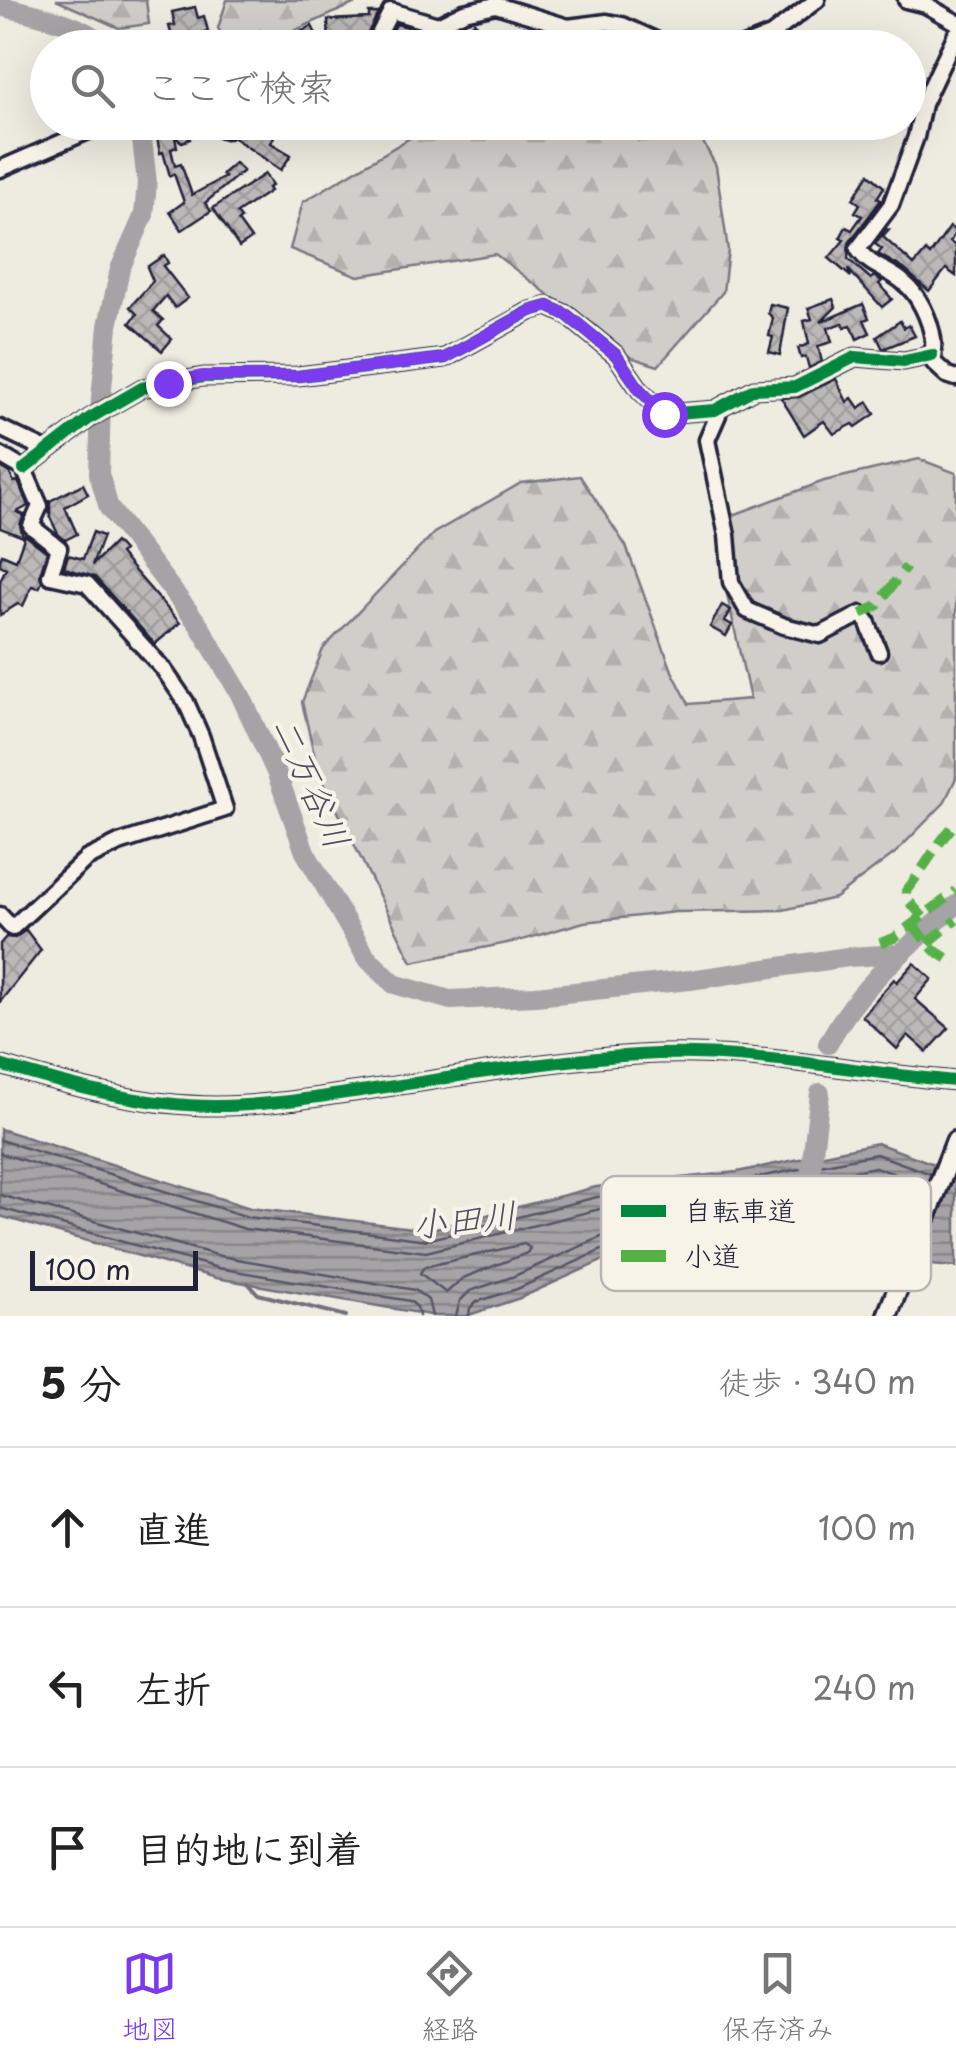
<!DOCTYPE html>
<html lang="ja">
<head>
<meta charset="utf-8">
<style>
	:root { --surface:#fff; --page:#f2f2f2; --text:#222; --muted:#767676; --line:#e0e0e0; --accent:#7c3aed }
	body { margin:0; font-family:"Playpen Sans","Klee One",sans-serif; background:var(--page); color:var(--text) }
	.scale { position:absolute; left:30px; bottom:25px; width:168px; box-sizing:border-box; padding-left:10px; border:5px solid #22223b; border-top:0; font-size:28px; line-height:35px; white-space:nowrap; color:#22223b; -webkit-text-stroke:8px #f7f3e8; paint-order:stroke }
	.stop { position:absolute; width:30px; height:30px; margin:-22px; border:8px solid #7c3aed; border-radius:50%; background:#fff }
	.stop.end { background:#7c3aed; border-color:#fff; box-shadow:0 2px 10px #0008 }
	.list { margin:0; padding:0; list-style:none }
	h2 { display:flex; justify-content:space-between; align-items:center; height:130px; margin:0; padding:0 40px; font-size:42px }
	h2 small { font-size:32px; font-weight:400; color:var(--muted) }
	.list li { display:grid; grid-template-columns:65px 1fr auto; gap:30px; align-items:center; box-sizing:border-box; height:160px; padding:0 40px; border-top:2px solid var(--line) }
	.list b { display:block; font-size:38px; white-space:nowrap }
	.list em { font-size:32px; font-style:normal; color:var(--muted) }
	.icon { flex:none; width:55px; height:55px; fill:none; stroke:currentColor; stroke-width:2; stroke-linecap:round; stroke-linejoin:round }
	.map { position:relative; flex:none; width:956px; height:1316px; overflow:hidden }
	.search { position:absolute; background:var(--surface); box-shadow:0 10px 40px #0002; left:30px; right:30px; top:30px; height:110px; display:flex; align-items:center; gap:25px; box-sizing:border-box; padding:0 35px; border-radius:55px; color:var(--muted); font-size:38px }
	.sheet { height:610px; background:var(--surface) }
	nav { display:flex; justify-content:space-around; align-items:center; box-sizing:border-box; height:140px; border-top:2px solid var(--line); background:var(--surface); font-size:28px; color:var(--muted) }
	nav a { display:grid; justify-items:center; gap:5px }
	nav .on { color:var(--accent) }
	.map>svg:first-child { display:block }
	.forest { fill:url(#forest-firs); stroke:#7a7882; stroke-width:2.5 }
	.water { fill:url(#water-rules); stroke:#716f7b; stroke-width:2.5 }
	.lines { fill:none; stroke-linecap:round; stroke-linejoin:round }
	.shore { stroke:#575666; stroke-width:2.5 }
	.stream { stroke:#716f7b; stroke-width:4 }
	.river { stroke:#a6a3a6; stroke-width:20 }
	.building { fill:url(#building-cross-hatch); stroke:#22223b; stroke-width:2.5 }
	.minor-casing { stroke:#22223b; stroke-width:21 }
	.major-casing { stroke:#22223b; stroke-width:25 }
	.minor { stroke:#f7f3e8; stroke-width:14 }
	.major { stroke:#f7f3e8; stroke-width:18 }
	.quiet { stroke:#55b146; stroke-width:10; stroke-dasharray:20 10; stroke-linecap:butt }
	.cycleway-casing { stroke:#f7f3e8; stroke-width:19 }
	.cycleway { stroke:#00873e; stroke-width:12 }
	.route { stroke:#7c3aed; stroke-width:12 }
	.labels { text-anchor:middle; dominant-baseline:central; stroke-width:8; stroke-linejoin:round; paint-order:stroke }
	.water-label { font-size:35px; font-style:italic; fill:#504f60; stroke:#f7f3e8 }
	.key { fill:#f7f3e8; stroke:#b7b4b4; stroke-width:2.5 }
	.key-label { font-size:28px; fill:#22223b }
</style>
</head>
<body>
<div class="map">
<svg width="956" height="1316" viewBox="0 0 956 1316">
	<defs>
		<pattern id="forest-firs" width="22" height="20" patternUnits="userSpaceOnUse" patternTransform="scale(2.5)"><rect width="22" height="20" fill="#d1cdc9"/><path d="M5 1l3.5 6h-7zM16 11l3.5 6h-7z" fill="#b3b0ae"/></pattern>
		<pattern id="water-rules" width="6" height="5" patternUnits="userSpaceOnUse" patternTransform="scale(2.5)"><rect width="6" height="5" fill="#a6a3a6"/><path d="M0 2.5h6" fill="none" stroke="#878488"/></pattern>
		<pattern id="building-cross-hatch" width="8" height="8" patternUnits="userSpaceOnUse" patternTransform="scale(2.5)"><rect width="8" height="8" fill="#bbb8b7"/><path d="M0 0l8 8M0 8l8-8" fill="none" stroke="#a09e9e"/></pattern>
	</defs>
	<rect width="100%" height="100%" fill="#eeebe1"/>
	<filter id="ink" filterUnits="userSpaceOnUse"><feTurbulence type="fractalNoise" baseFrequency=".01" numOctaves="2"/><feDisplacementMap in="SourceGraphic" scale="20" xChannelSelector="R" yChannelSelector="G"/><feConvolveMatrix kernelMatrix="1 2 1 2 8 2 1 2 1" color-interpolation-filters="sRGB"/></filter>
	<g filter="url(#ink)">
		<g class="forest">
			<polygon points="56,0 146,0 149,24 119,28"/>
			<polygon points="227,0 362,0 261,46 229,48 218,28"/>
			<polygon points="692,122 716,166 728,250 723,292 658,366 630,357 495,254 358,276 290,249 303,202 435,123"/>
			<polygon points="919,459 956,473 956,778 944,803 895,853 835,898 783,910 676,912 584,922 522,940 412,962 318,771 302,702 323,649 434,533 521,483 580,476 626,546 672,671 689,704 750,699 719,558 725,518 824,481"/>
		</g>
		<polygon class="water" points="0,1129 250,1208 428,1230 596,1187 737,1172 877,1143 956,1172 956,1267 639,1244 520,1298 466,1316 436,1316 216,1278 0,1216"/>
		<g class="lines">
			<g class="shore">
				<polyline points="0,1140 248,1217 427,1240 597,1197 739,1181 876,1154 931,1174"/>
				<polyline points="0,1153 245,1229 426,1252 600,1209 740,1194 875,1167 926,1185"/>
				<polyline points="0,1195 220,1256 415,1290 428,1300 432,1316"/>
				<polyline points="0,1208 218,1268 410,1301 417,1307 419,1316"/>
				<polyline points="910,1226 760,1216 755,1210 759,1206 874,1183 921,1199"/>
				<polygon points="524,1244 530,1248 527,1253 463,1278 446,1293 420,1273 424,1267"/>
				<polyline points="456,1316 460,1301 470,1291 512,1277 635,1222 904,1241"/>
				<polyline points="469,1316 470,1308 476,1302 517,1289 637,1234 900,1253"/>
			</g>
			<polyline class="stream" points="248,1283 258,1294 346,1316"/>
			<g class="river">
				<path d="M0,6C39,15 77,21 109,48"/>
				<polyline points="140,122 147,183 144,215 120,269 108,326 101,398 99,474 109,508 199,625 240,694 277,774 305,852 367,958 394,984 450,1000 536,996 690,980 848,957 900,954"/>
				<path d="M828,1044C857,987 909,946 956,905"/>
				<polyline points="809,1186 820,1093"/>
			</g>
		</g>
		<g class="building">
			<polygon points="195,7 198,18 204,16 208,31 196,35 197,48 175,48 169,26 175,25 172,12"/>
			<polygon points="369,13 378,13 363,43 357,43 358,48 329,48 328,20 369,18"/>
			<polygon points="474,22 487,34 478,44 473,40 466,48 426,48 429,34 460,37"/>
			<polygon points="396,24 408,27 410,48 387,46"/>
			<polygon points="312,26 323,48 270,48"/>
			<polygon points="154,122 167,122 172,130 184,125 190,139 182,142 175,137 177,147 171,149 175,166 181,164 192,195 225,177 222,174 235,163 243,171 205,203 211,211 182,230 170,212 184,202 174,174 170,176 163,152 160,153"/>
			<polygon points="248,122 265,122 259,128 274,137 271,143 291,155 281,170 234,138"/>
			<polygon points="265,174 272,185 268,188 270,191 237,213 241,219 238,221 251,239 239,247 213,208"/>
			<polygon points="869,174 884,187 877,198 881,200 849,243 848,259 871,279 874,276 882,281 879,284 892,299 882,307 848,269 851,277 829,258 844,240 840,238 846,227 852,230 862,216 855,212 860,204 853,199"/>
			<polygon points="950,227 956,231 950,242 956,246 956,276 946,269 929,291 904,269 878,254 882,249 875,244 886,229 889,230 883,237 914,265 926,251 930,255"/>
			<polygon points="164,255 168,263 163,266 188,298 175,308 166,296 153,311 163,320 158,326 172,339 162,351 130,323 137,314 130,307 153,281 147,267"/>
			<polygon points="833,299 836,307 821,322 863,304 869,318 864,320 870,333 857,339 851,325 845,328 843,323 828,328 832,342 818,346 822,362 809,368 806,357 801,358 798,348 809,344 804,321 812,319 808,308"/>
			<polygon points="770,304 788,308 780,355 769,352 773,337 769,336 773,318 768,313"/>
			<polygon points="900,321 904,328 909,325 915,336 883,349 877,337"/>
			<polygon points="836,379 847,402 852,398 859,408 868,402 875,414 856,427 853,424 834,434 824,421 804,435 781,398 799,397"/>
			<polygon points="0,467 9,472 14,482 18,481 28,506 17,512 24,515 20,525 23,537 0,528"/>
			<polygon points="83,484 88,494 65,507 77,534 65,540 58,534 50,517 50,501"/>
			<polygon points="93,532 103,536 92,565 115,542 123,551 120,554 180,623 155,644 95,577 64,568 68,555 83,559"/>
			<polygon points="25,535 47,552 40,574 42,582 39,588 32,586 23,606 18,604 0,615 0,581 6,568 0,565 0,559 2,554 16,560"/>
			<polygon points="722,605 731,610 725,621 732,625 726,636 710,627"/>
			<polygon points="26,930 41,950 0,1002 0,944 6,937 15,938"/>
			<polygon points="914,963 932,979 915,999 949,1028 927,1052 908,1035 897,1049 862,1016 894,979 897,982"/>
		</g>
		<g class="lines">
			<defs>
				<g id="minor">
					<polyline points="906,0 926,5 956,22"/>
					<path d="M956,34L923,104L916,137L891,205L858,249C870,267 888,269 903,282C919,294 930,320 933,339C934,348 932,354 934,363L947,375L956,378"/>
					<polyline points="372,48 391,11 438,25 464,12 496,5 568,27 607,22 622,25 673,48"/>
					<polyline points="738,48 771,35 817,0"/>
					<polyline points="196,122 227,130 237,122"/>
					<polyline points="0,169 109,122"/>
					<polyline points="715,410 718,415 707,440 727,535 731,582 747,610 784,626 820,635 861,614 867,621 879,652"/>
					<polyline points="0,428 46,450"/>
					<polyline points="0,455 24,469 40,506 31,526 59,548 50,576 87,584 164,670 186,702 201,736 225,809 119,843 86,859 12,928 0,915"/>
					<polyline points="24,469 90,418 142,388 203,377 298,376 445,358 530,311 548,306 567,315 616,355 640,390 664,414 715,410 754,389 795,387 855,357 904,361 932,355"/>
					<path d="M0,1065C70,1086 142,1106 216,1106C264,1106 312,1098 360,1091C452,1078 545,1060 638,1055C746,1048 850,1072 956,1081"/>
				</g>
				<polyline id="major" points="887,1316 956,1141"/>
			</defs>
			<use href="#minor" class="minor-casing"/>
			<use href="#major" class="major-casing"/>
			<use href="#minor" class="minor"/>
			<use href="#major" class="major"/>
			<g class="quiet">
				<polyline points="861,614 877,606 906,567"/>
				<path d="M923,917L906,898V891C924,869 936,844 956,823"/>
				<polyline points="912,924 934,950 956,964"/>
				<polyline points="880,943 894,938 956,891"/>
				<polyline points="928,943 956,920"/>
			</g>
			<defs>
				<g id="cycleway">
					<polyline points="24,469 90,418 142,388 203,377 298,376 445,358 530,311 548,306 567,315 616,355 640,390 664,414 715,410 754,389 795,387 855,357 904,361 932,355"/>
					<path d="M0,1065C70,1086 142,1106 216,1106C264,1106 312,1098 360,1091C452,1078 545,1060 638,1055C746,1048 850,1072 956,1081"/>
				</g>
			</defs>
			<use href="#cycleway" class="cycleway-casing"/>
			<use href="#cycleway" class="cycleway"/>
		</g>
	</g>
	<g class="lines" filter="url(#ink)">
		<polyline class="route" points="168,383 203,376 298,376 445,358 530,311 548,306 567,315 616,355 640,390 664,414"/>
	</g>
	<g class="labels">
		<g class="water-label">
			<text transform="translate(313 782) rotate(66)">二万谷川</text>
			<text transform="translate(464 1218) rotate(-6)">小田川</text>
		</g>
	</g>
	<rect x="601" y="1176" width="330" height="115" rx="15" class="key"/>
	<rect x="621" y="1205" width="45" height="12" fill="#00873e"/>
	<rect x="621" y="1250" width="45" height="12" fill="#55b146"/>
	<g class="key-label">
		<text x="684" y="1221">自転車道</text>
		<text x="684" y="1266">小道</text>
	</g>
</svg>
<div class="scale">100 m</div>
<div class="stop" style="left:664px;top:414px"></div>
<div class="stop end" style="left:168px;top:383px"></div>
<div class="search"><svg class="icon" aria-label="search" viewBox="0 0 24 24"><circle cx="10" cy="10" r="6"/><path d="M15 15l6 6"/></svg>ここで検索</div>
</div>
<section class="sheet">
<h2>5 分<small>徒歩 · 340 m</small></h2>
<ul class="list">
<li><svg class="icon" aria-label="ahead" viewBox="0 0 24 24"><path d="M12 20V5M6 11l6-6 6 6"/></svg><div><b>直進</b></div><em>100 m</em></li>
<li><svg class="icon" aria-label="left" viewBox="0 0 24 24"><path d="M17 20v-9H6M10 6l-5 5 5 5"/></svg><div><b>左折</b></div><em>240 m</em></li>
<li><svg class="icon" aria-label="arrive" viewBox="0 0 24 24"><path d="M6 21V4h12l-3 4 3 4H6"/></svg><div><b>目的地に到着</b></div></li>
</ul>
</section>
<nav>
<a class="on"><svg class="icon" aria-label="map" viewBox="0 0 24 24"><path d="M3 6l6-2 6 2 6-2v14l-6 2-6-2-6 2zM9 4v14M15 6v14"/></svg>地図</a>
<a><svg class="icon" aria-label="directions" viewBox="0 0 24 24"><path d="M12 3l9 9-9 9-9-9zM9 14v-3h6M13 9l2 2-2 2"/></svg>経路</a>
<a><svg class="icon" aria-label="saved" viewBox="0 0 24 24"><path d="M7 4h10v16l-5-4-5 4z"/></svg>保存済み</a>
</nav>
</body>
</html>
